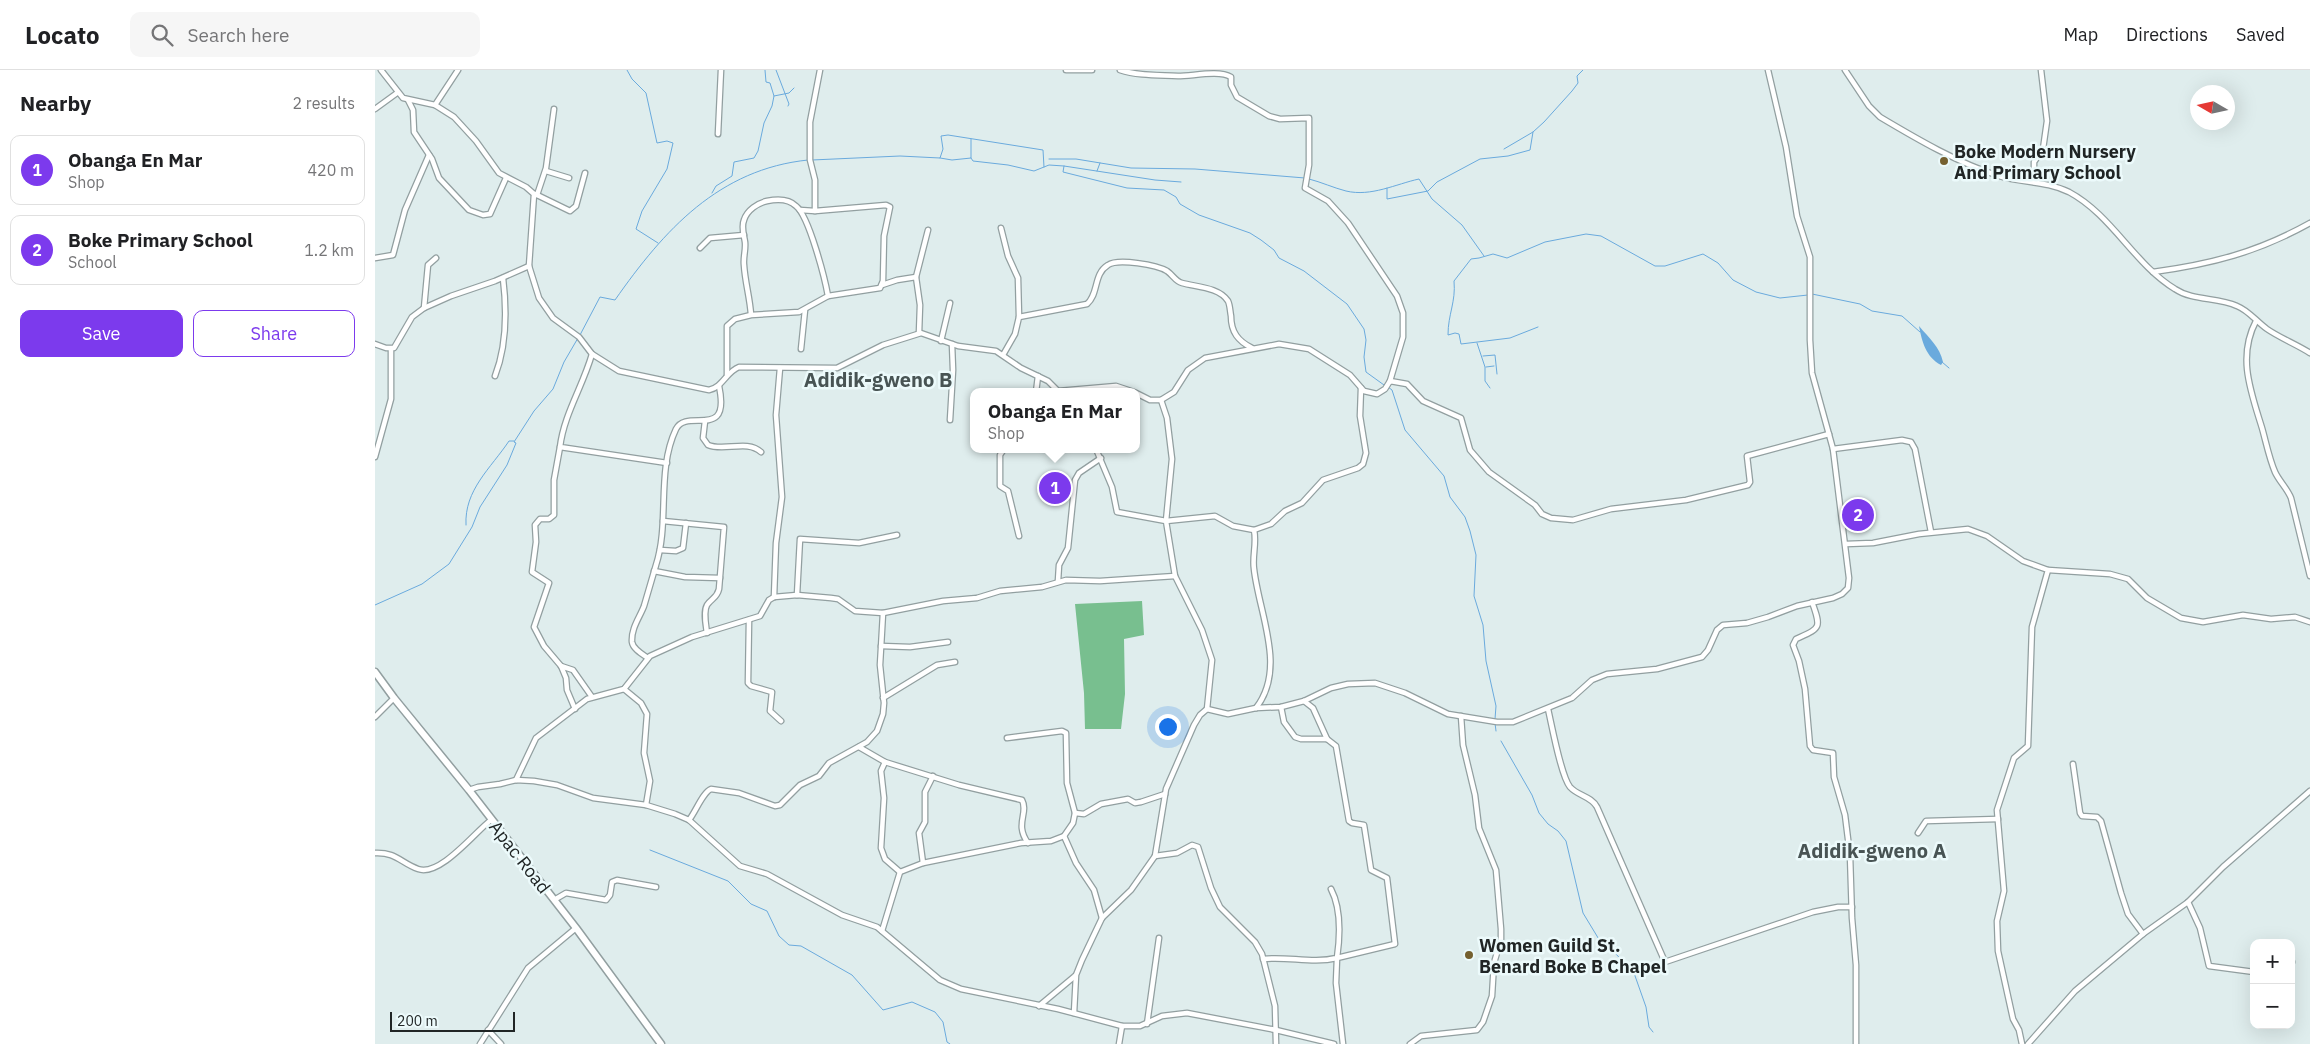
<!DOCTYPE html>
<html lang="en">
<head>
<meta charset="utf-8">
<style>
	:root { --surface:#fff; --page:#f6f6f6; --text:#202124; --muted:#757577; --line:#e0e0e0; --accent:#7c3aed }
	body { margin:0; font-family:"IBM Plex Sans",sans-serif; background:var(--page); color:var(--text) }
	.controls { position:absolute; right:15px; bottom:15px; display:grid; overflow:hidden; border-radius:10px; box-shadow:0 5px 20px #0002 }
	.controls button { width:45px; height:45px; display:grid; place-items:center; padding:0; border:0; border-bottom:1px solid var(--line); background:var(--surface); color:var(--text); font:25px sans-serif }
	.compass { position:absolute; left:1815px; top:15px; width:45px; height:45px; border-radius:50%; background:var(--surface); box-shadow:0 5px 20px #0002; rotate:279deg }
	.scale { position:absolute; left:15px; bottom:12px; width:125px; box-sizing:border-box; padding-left:5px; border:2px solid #202525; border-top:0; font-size:14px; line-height:18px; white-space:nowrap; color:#202525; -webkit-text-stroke:4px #ecfafb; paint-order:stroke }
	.you { position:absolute; left:792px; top:656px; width:18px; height:18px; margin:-12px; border:4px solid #fff; border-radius:50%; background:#1a73e8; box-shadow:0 0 0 8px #1a73e833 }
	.badge { display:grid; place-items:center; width:32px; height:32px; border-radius:50%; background:var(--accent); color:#fff; font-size:16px; font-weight:700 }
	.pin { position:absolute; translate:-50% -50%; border:2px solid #fff; box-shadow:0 1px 5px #0006 }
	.popup { position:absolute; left:595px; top:318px; width:170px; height:65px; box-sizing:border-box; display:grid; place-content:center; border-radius:10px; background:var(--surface); filter:drop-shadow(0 1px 4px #0005); font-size:16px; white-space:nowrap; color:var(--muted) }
	.popup b { font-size:19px; color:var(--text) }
	.popup::after { content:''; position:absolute; left:50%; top:100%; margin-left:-10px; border:10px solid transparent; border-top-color:var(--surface) }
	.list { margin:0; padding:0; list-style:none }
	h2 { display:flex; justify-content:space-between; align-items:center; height:65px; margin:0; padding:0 20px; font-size:21px }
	h2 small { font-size:16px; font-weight:400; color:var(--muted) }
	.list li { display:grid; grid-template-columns:32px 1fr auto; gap:15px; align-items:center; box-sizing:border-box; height:70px; margin:0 10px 10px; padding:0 10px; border:1px solid var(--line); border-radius:10px }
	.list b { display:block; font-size:19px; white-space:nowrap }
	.list p { margin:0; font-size:16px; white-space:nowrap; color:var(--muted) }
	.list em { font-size:16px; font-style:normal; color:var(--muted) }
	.actions { display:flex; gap:10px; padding:15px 20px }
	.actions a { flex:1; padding:11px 0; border:1px solid var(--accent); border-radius:10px; text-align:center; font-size:18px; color:var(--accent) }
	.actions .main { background:var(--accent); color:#fff }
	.icon { flex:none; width:28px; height:28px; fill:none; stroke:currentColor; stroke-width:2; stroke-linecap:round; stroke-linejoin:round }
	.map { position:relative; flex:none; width:1935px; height:974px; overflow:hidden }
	header { display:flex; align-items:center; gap:30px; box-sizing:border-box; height:70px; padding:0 25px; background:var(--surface); border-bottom:1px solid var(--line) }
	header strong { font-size:24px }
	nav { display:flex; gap:28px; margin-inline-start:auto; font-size:18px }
	.search { width:350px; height:45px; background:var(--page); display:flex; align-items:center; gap:12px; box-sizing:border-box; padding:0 18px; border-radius:10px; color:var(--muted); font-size:19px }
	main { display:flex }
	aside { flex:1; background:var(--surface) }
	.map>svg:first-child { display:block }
	.forest { fill:#78bf8f }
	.water { fill:#6aaadd }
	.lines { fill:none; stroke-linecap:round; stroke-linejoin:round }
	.stream { stroke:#6aaadd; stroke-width:1 }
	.street-casing { stroke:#929fa0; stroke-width:7 }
	.secondary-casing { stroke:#929fa0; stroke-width:9 }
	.street { stroke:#fff; stroke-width:4.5 }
	.secondary { stroke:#fff; stroke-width:6 }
	.poi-dot { fill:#75602f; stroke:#ecfafb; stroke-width:2 }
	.labels { text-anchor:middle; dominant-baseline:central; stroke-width:5; stroke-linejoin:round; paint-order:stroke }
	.poi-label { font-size:18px; font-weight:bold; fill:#202525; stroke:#ecfafb; text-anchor:start }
	.street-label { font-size:18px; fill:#202525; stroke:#ecfafb }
	.quarter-label { font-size:20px; font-weight:bold; fill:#485454; stroke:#ecfafb }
</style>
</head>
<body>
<header>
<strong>Locato</strong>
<div class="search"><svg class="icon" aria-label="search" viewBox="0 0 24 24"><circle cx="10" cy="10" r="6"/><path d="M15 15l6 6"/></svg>Search here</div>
<nav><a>Map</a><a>Directions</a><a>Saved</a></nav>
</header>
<main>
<aside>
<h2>Nearby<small>2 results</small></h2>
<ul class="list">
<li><span class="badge">1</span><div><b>Obanga En Mar</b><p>Shop</p></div><em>420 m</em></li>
<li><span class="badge">2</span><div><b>Boke Primary School</b><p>School</p></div><em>1.2 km</em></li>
</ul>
<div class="actions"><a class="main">Save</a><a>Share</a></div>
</aside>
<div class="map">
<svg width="1935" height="974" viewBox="0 0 1935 974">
	<rect width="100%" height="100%" fill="#dfeded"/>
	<polygon class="forest" points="767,531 769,565 749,569 750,624 746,659 710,659 709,623 700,534"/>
	<path class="water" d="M1544,256C1554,268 1565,277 1568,292L1566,295C1551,287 1547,272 1544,256Z"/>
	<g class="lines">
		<g class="stream">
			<polyline points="252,0 257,9 271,23 282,73 292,71 298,73 292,99 267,141 261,159 283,173"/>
			<polyline points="401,0 414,34 413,36"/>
			<polyline points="399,26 414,23 419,18"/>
			<polyline points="1129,79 1158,62 1169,52 1197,21 1203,13 1202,6 1208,0"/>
			<polyline points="565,88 577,90 596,88 596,69"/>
			<polyline points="596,88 598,91 633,95 659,101 674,95 689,96 780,110 806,112"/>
			<polyline points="674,89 701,89 756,98 820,99 930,108"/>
			<polyline points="437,90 525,86 565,88 568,79 566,66 573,65 668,80 669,97"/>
			<polyline points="689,96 688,102 752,118 789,120 801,127 805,134 824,145 875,163 886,170 899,180 904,188 929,201 972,234 989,259 991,270 989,287 991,302 1009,315"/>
			<polyline points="722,101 725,93"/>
			<path d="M934,109C946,112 959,118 971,121C996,127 1021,114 1044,109L1057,129L1087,155L1109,186"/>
			<polyline points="1012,118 1012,129 1053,121 1062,112 1105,89 1133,86 1155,80 1158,62"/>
			<polyline points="337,123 341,116 357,106 359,92 379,88 383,81 389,53 397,36 399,26 395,13 391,12 390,0"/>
			<polyline points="1437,224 1485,234 1497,241 1527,246 1545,262"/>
			<path d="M1163,257L1135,268L1086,274L1084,264L1080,263L1073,265C1073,244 1081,232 1079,211L1096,189L1104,188L1118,184L1132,188L1170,172L1211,164L1226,166L1280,196H1290L1328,184L1343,193L1358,210L1381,222L1405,228L1433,225"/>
			<path d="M205,265L225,227L240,230C289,160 344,99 433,90"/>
			<polyline points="1102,273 1110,297 1110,311 1115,318"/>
			<polyline points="1108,286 1120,285 1122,304"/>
			<polyline points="1567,292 1574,298"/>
			<polyline points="1111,297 1119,296"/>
			<polyline points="1013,317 1017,320 1030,360 1069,406 1075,427 1090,447 1095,461 1101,485 1099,526 1108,555 1111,591 1121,636 1120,649"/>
			<path d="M91,455C89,420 116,398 134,371H139"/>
			<polyline points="0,535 47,514 74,494 97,457 105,437 132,395 141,373 139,372 159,341 178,319 189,292 203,268"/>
			<polyline points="1120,653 1121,661"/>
			<polyline points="1126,671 1157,725 1164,743 1173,754 1183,761 1191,771 1208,843 1228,876 1239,882 1259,903 1271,937 1274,957 1278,962"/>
			<polyline points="275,780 353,811 376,834 392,841 404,866 414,875 426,876 477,905 508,940 537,932 560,942 568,952 572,972 575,974"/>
		</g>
		<defs>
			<g id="street">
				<path d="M6,0L28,28L60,35L79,47L101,71L124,103L151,117L159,124L154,196L164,228L178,248L204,267L217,284L244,301L334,320C348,317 351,302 364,297L462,298L508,275L546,263L583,276L621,281L646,298L673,311L684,322"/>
				<polyline points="691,0 717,0"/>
				<path d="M745,0C763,6 784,5 803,6C818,6 844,0 856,7V15L862,27L894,46L905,49L934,48V95L930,118L953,131L973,153L1022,226L1028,243V267L1015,311"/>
				<path d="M1470,0L1494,36L1505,47C1542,69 1583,93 1624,106C1647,113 1672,111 1694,122C1737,145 1759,194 1800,219C1818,231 1842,227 1862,236C1873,240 1882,252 1892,259C1905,268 1921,274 1935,283"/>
				<polyline points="33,30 38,40 39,62 57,89 64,108 94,140 108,145 115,144 131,108"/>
				<polyline points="60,35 83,0"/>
				<polyline points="0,39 22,23"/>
				<polyline points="343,64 346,0"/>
				<polyline points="171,101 194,108"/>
				<polyline points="1659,112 1659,92 1668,79 1672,51 1666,0"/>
				<polyline points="160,124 195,141 201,136 210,103"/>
				<polyline points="162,125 171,98 179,39"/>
				<polyline points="425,140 440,141 511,135 515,137 509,166 508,211 505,218 453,226"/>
				<polyline points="440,141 440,110 435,90 435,52 445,0"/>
				<polyline points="626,158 633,186 643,208 644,247"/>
				<polyline points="325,178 335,168 369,165"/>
				<polyline points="0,188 18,185 30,140 54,85"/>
				<path d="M1778,202C1837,194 1883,182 1935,153"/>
				<polyline points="507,215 522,210 541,207"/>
				<polyline points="49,238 53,195 61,188"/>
				<path d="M1881,251C1862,287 1876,322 1887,358C1891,372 1894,388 1900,402C1904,411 1912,418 1916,428L1935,506"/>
				<polyline points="544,263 545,235 541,207 553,160"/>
				<polyline points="566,271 575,233"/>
				<polyline points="0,274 11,278 19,278 37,247 49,238 76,226 120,211 154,196"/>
				<polyline points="426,279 430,240"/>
				<path d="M217,284C208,316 189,344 185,377L292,393"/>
				<path d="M628,285L640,264L644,247L712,234C724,224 718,204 733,195C743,188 782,195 792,201C798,205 800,211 807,213C821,217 844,217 853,231C855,235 855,241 856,246C856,262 863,271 877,278"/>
				<path d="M352,305V256L360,249L376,245C375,228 370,212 369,195C368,187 371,180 370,172C369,165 366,157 369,150C372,140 383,133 392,131C402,129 414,129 421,136C434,146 450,209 453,226L424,242L376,245"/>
				<path d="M120,306C132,275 132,241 128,208"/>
				<polyline points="683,321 741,316 759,322"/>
				<polyline points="661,322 663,306"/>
				<polyline points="761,323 775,330 786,330 799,322 813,300 830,288 904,274 934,279 975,305 989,321 1002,324 1010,319 1015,311 1032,314 1048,331 1086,348 1095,380 1114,402 1160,435 1167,444 1176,448 1198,450 1236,439 1311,430 1373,415 1375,412 1372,386 1454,364"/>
				<path d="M786,330L792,348L797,389L791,451L840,446L858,456L879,460C882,473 877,486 879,499C884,544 912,598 881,638"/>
				<polyline points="575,350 578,300 577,274"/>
				<path d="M330,351L328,368L333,375C349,382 372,369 386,382"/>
				<polyline points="185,377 179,410 179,445 174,449 165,449 160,455 161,472 157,502 174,513 159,557 169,576 186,596 191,608 192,620 200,639"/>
				<polyline points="629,379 625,385 625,416 633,421 644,466"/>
				<polyline points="721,379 737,417 742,442 791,451 800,506 827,560 837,590 832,639"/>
				<polyline points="1458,379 1527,370 1536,372 1540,379 1556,462"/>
				<polyline points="0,387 16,329 16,279"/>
				<path d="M288,451L349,457L344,519C342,528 337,528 332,535C328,542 331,555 332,563"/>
				<polyline points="879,460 896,454 910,441 927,433 948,410 983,398 988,394 991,383 985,346 986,318"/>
				<polyline points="1471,474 1498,473 1544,464 1593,459 1612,466 1648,491 1673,500 1657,557 1653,676 1639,688 1622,740 1629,821 1622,851 1623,881 1638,949 1644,960 1647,974"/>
				<polyline points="285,480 301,481 308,478 311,453"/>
				<polyline points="1673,500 1735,504 1753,509 1772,528 1806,548 1828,552 1868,545 1896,549 1920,547 1935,552"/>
				<polyline points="279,501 310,507 345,508"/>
				<polyline points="683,511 684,495 693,478 700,410 704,403 726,388"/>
				<polyline points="422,525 425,469 484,473 522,465"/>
				<polyline points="399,527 401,473 407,427 401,345 405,298"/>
				<path d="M1437,532C1447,559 1445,558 1421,569L1418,575L1424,591L1430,619L1435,676L1438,680L1458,683L1459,707L1470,745L1475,785L1477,848L1481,895V974"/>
				<polyline points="374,550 373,613 376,616 397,622 395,641 406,651"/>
				<polyline points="506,576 535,577 573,572"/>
				<path d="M273,588C267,584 258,579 257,572C256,558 265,547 269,536C273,522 277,509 281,495C295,452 281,401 301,359C312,337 356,372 344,316"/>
				<polyline points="186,596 198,600 217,627"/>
				<polyline points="249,619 266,633 272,644 269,683 275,711 271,735"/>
				<polyline points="508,628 562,595 580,592"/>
				<polyline points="929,631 938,638 952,669 961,676 974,751 977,753 989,755 996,800 1012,808 1020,874 962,888 961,913 968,974"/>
				<polyline points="906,637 909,652 920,667 926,669 952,669"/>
				<path d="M1173,639C1177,656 1186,706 1195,717C1203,726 1216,726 1222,737L1290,892L1438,842L1463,837H1477"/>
				<polyline points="0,647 19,628"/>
				<polyline points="484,677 510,692 506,701 509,728 506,778 510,789 525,802"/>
				<path d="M510,692L584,715L647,730C654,743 639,754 653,773"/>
				<polyline points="1698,694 1705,743 1707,746 1722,747 1726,751 1746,823 1753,844 1768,864"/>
				<polyline points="141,710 161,668 212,629 249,619 275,586 317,567 385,546 394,530 399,527 422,525 456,528 463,529 480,541 508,543 568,531 602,528 625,521 667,517 691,510 725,511 800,506"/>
				<polyline points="94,720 103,717 125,714 141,710 159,711 182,715 218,728 271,735 300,744 314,750 365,796 392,804 467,845 502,857 565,910 586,919 683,939 747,956 765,956 787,946 812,943 901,960 959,974"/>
				<polyline points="700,743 709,744 726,734 753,729 760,733 766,732 790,724"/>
				<path d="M314,750C320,743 328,722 336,719L364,723L400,736L405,735L425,715L444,706L454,693L492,672L502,661L508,644L509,633L505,595L508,543"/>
				<polyline points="1543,763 1551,751 1623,749"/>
				<polyline points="689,766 701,793 719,820 727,848"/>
				<path d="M0,783C21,782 26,793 43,799C65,807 100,762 116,750"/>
				<polyline points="780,786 802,783 817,775 823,777 836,818 845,837 880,872 887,884 900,936 901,974"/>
				<polyline points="548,793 544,763 550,752 550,722 558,706"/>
				<polyline points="179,830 191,823 231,830 235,825 237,812 242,810 281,817"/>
				<polyline points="1813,832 1825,858 1834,896 1879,902"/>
				<polyline points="507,861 525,802 548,793 646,773 676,771 689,766 698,753 700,743 692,713 691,663 687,661 632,668"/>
				<path d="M888,889C913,886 937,894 962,888C965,867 966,838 956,819"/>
				<polyline points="1916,892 1917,892"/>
				<polyline points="664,936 700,906"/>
				<polyline points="699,943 701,905 707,890 727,848 756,820 780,786 791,719 819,655 825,645 832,639 853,644 881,638 906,637 929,631 956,618 973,614 1000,613 1030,623 1073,644 1122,652 1138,652 1197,628 1217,610 1232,604 1282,599 1327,587 1333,580 1342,560 1348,555 1372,553 1393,547 1422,536 1458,528 1467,524 1473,518 1474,508 1458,379 1437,303 1435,270 1435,187 1422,146 1411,77 1393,0"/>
				<polyline points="772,954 784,868"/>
				<polyline points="113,960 126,974"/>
				<polyline points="105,974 153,898 201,858"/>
				<polyline points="744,974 747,956"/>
				<polyline points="1035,974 1046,966 1102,960 1108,952 1117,926 1119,893 1126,869 1126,859 1121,800 1104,758 1100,725 1088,675 1086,646"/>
				<polyline points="1653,974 1700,921 1768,864 1813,832 1848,797 1935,721"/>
			</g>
			<polyline id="secondary" points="0,602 19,628 94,720 201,858 286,974"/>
		</defs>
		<use href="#street" class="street-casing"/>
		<use href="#secondary" class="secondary-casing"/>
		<use href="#street" class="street"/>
		<use href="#secondary" class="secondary"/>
	</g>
	<g class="poi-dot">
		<circle cx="1569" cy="91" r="5"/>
		<circle cx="1094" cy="885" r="5"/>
	</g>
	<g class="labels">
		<g class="poi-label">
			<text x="1579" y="81">Boke Modern Nursery<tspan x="1579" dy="21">And Primary School</tspan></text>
			<text x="1104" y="875">Women Guild St.<tspan x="1104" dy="21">Benard Boke B Chapel</tspan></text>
		</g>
		<g class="street-label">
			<text transform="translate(145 787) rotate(52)">Apac Road</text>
		</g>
		<g class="quarter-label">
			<text x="503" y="309">Adidik-gweno B</text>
			<text x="1497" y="780">Adidik-gweno A</text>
		</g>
	</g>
</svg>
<div class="controls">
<button>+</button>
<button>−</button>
</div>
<svg class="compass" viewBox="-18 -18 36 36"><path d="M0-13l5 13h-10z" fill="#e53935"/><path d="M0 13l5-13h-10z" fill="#757577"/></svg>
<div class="scale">200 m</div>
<div class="you"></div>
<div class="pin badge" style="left:680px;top:418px">1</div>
<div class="popup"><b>Obanga En Mar</b>Shop</div>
<div class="pin badge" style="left:1483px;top:445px">2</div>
</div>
</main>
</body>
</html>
